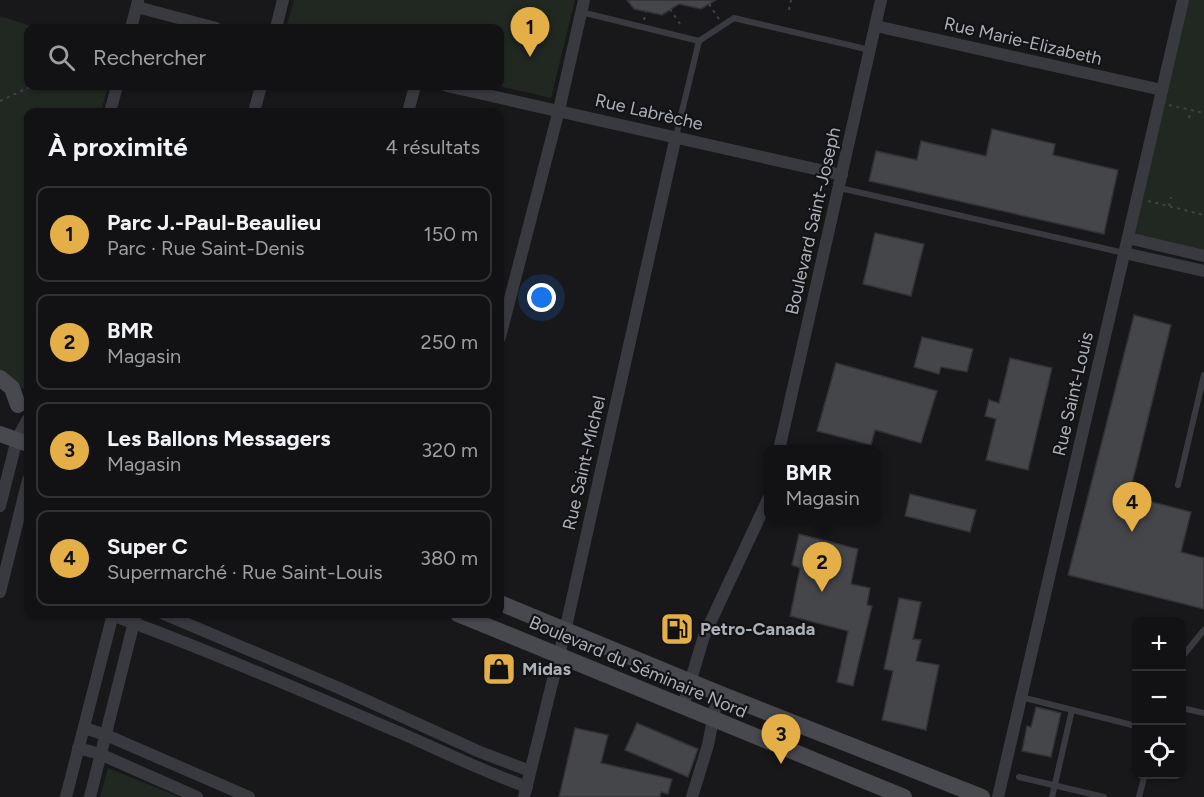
<!DOCTYPE html>
<html lang="fr">
<head>
<meta charset="utf-8">
<style>
	:root { --surface:#121214; --page:#1b1b1d; --text:#f1f3f6; --muted:#9c9ea0; --line:#313234; --accent:#e4af46 }
	body { margin:0; font-family:Figtree,sans-serif; background:var(--page); color:var(--text) }
	.controls { position:absolute; right:18px; bottom:18px; display:grid; overflow:hidden; border-radius:12px; box-shadow:0 2px 4px #0004 }
	.controls button { width:54px; height:54px; display:grid; place-items:center; padding:0; border:0; border-bottom:2px solid var(--line); background:var(--surface); color:var(--text); font:30px sans-serif }
	.you { position:absolute; left:542px; top:298px; width:21px; height:21px; margin:-15px; border:4px solid #fff; border-radius:50%; background:#1a73e8; box-shadow:0 0 0 9px #1a73e833 }
	.badge { display:grid; place-items:center; width:39px; height:39px; border-radius:50%; background:var(--accent); color:#111; font-size:20px; font-weight:700 }
	.pin { position:absolute; translate:-50% -50px; filter:drop-shadow(0 2px 3px #0008) }
	.pin::after { content:''; position:absolute; top:32px; width:21px; height:18px; background:inherit; clip-path:polygon(0 0,100% 0,50% 100%) }
	.popup { position:absolute; left:764px; top:445px; width:117px; height:78px; box-sizing:border-box; display:grid; place-content:center; border-radius:12px; background:var(--surface); filter:drop-shadow(0 2px 4px #0005); font-size:20px; white-space:nowrap; color:var(--muted) }
	.popup b { font-size:22px; color:var(--text) }
	.popup::after { content:''; position:absolute; left:50%; top:100%; margin-left:-12px; border:12px solid transparent; border-top-color:var(--surface) }
	.list { margin:0; padding:0; list-style:none }
	h2 { display:flex; justify-content:space-between; align-items:center; height:78px; margin:0; padding:0 24px; font-size:26px }
	h2 small { font-size:20px; font-weight:400; color:var(--muted) }
	.list li { display:grid; grid-template-columns:39px 1fr auto; gap:18px; align-items:center; box-sizing:border-box; height:96px; margin:0 12px 12px; padding:0 12px; border:2px solid var(--line); border-radius:12px }
	.list b { display:block; font-size:22px; white-space:nowrap }
	.list p { margin:0; font-size:20px; white-space:nowrap; color:var(--muted) }
	.list em { font-size:20px; font-style:normal; color:var(--muted) }
	.icon { flex:none; width:33px; height:33px; fill:none; stroke:currentColor; stroke-width:2; stroke-linecap:round; stroke-linejoin:round }
	.map { position:relative; flex:none; width:1204px; height:797px; overflow:hidden }
	.search { position:absolute; background:var(--surface); box-shadow:0 2px 4px #0004; left:24px; top:24px; width:480px; height:66px; display:flex; align-items:center; gap:15px; box-sizing:border-box; padding:0 21px; border-radius:12px; color:var(--muted); font-size:22px }
	.panel { position:absolute; background:var(--surface); box-shadow:0 2px 4px #0004; left:24px; top:108px; width:480px; height:510px; border-radius:12px }
	.map>svg:first-child { display:block }
	.green { fill:#202821 }
	.building { fill:#45464a; stroke:#323236; stroke-width:1.5 }
	.lines { fill:none; stroke-linecap:round; stroke-linejoin:round }
	.path { stroke:#404146; stroke-width:2; stroke-dasharray:3 4.5; stroke-linecap:butt }
	.lane { stroke:#393a3f; stroke-width:6 }
	.street { stroke:#393a3f; stroke-width:12 }
	.secondary { stroke:#48494f; stroke-width:16 }
	.labels { text-anchor:middle; dominant-baseline:central; stroke-width:4.5; stroke-linejoin:round; paint-order:stroke }
	.street-label { font-size:18px; fill:#acb0b9; stroke:#131315 }
	.poi-label { font-size:18px; font-weight:bold; fill:#acb0b9; stroke:#131315; text-anchor:start }
</style>
</head>
<body>
<div class="map">
<svg width="1204" height="797" viewBox="0 0 1204 797">
	<rect width="100%" height="100%" fill="#18181a"/>
	<g class="green">
		<polygon points="294,0 575,0 551,98 499,86 500,28 286,28"/>
		<polygon points="1183,0 1204,0 1204,256 1126,237"/>
		<polygon points="0,16 37,28 28,28 28,86 108,86 101,112 28,112 28,383 23,389 12,388 0,377"/>
		<polygon points="108,768 179,797 100,797"/>
	</g>
	<g class="building">
		<polygon points="627,0 716,0 701,9 679,4 662,15 634,9"/>
		<polygon points="992,129 1055,144 1053,155 1118,170 1104,234 869,181 876,151 917,160 921,141 986,156"/>
		<polygon points="875,233 924,244 911,296 863,284"/>
		<polygon points="1134,315 1171,325 1129,496 1191,512 1181,552 1204,558 1204,609 1068,575"/>
		<polygon points="922,337 973,349 967,372 941,367 939,374 914,367"/>
		<polygon points="1010,358 1052,368 1028,470 986,460 996,419 985,416 989,400 999,403"/>
		<polygon points="836,363 937,391 921,443 875,430 871,445 817,431"/>
		<polygon points="910,494 976,510 970,532 905,516"/>
		<polygon points="799,534 858,549 851,584 870,588 867,605 872,606 853,686 837,682 848,631 790,616 800,568 792,565"/>
		<polygon points="899,598 921,602 913,639 921,640 916,661 939,665 926,730 882,720 893,671 884,669"/>
		<polygon points="1036,707 1061,713 1051,757 1022,751 1027,726 1031,727"/>
		<polygon points="637,723 698,749 688,777 625,750"/>
		<polygon points="575,728 608,735 601,763 672,779 668,794 661,792 660,797 559,797"/>
	</g>
	<g class="lines">
		<g class="path">
			<polyline points="709,4 719,19"/>
			<polyline points="670,9 682,27"/>
			<polyline points="789,10 791,0"/>
			<polyline points="644,20 646,12"/>
			<polyline points="0,101 32,86"/>
			<polyline points="1169,105 1204,113"/>
			<polyline points="1189,118 1191,110"/>
			<polyline points="1148,201 1204,215"/>
			<polyline points="1169,206 1171,197"/>
		</g>
		<g class="lane">
			<polyline points="581,12 699,41 734,18 870,50"/>
			<polyline points="676,136 699,41"/>
			<polyline points="840,188 1124,253"/>
			<polyline points="1178,485 1204,375"/>
			<polyline points="1182,657 1204,630"/>
			<polyline points="1021,697 1136,726"/>
			<polyline points="1182,708 1204,713"/>
			<polyline points="1019,777 1104,797"/>
			<polyline points="1052,797 1072,710"/>
			<polyline points="1139,797 1145,774"/>
		</g>
		<g class="street">
			<polyline points="137,7 216,28"/>
			<polyline points="876,26 1162,90"/>
			<polyline points="131,28 138,1"/>
			<polyline points="276,28 283,0"/>
			<polyline points="447,86 842,175"/>
			<polyline points="110,112 117,86"/>
			<polyline points="254,112 261,86"/>
			<polyline points="408,112 415,86"/>
			<polyline points="1128,238 1204,256"/>
			<polyline points="1124,253 1204,271"/>
			<polyline points="500,337 559,110 584,0"/>
			<polyline points="779,450 881,0"/>
			<polyline points="0,506 17,439 28,419"/>
			<polyline points="0,592 28,480"/>
			<polyline points="164,614 339,688 480,752 530,771"/>
			<path d="M112,615C208,650 302,691 396,731C440,750 482,771 527,787"/>
			<polyline points="683,706 704,636 768,499"/>
			<polyline points="84,728 106,735 249,797"/>
			<polyline points="78,748 100,754 197,797"/>
			<polyline points="66,797 113,614"/>
			<polyline points="90,797 136,614"/>
			<polyline points="524,797 565,631 676,136"/>
			<polyline points="692,797 708,745 718,693"/>
			<polyline points="998,797 1183,0"/>
		</g>
		<g class="secondary">
			<polyline points="0,378 12,388 18,405"/>
			<polyline points="0,434 28,444"/>
			<polyline points="500,603 718,693 982,797"/>
			<polyline points="458,614 904,797"/>
		</g>
	</g>
	<defs>
		<symbol id="fuel-square" viewBox="-11 -11 22 22"><rect x="-9" y="-9" width="18" height="18" rx="4" fill="#e4af46" stroke="#131315"/><path d="M-5.5-6h7V0h2V4h1.3V-2.5L3-4.5l.8-.8L6-3V5H2.5V1h-1V6h-7ZM-4.2-4.7v3.2H.2V-4.7Z" fill="#111"/></symbol>
		<symbol id="shop-square" viewBox="-11 -11 22 22"><rect x="-9" y="-9" width="18" height="18" rx="4" fill="#e4af46" stroke="#131315"/><path d="M-5-2.5h2.3a2.7 3.5 0 0 1 5.4 0H5L5.5 6h-11ZM-1.5-2.5h3a1.5 2.3 0 0 0-3 0Z" fill="#111"/></symbol>
	</defs>
	<g fill-rule="evenodd">
		<use href="#fuel-square" x="658" y="610" width="38" height="38"/>
		<use href="#shop-square" x="480" y="650" width="38" height="38"/>
	</g>
	<g class="labels">
		<g class="street-label">
			<text transform="translate(1023 41) rotate(13)">Rue Marie-Elizabeth</text>
			<text transform="translate(649 112) rotate(13)">Rue Labrèche</text>
			<text transform="translate(813 221) rotate(-77)">Boulevard Saint-Joseph</text>
			<text transform="translate(1073 394) rotate(-77)">Rue Saint-Louis</text>
			<text transform="translate(584 463) rotate(-77)">Rue Saint-Michel</text>
			<text transform="translate(638 667) rotate(23)">Boulevard du Séminaire Nord</text>
		</g>
		<g class="poi-label">
			<text x="700" y="629">Petro-Canada</text>
			<text x="522" y="669">Midas</text>
		</g>
	</g>
</svg>
<div class="controls">
<button>+</button>
<button>−</button>
<button><svg class="icon" aria-label="locate" viewBox="0 0 24 24"><circle cx="12" cy="12" r="6"/><path d="M12 2v4M12 18v4M2 12h4M18 12h4"/></svg></button>
</div>
<div class="you"></div>
<div class="pin badge" style="left:530px;top:57px">1</div>
<div class="pin badge" style="left:822px;top:592px">2</div>
<div class="popup"><b>BMR</b>Magasin</div>
<div class="pin badge" style="left:781px;top:764px">3</div>
<div class="pin badge" style="left:1132px;top:532px">4</div>
<div class="search"><svg class="icon" aria-label="search" viewBox="0 0 24 24"><circle cx="10" cy="10" r="6"/><path d="M15 15l6 6"/></svg>Rechercher</div>
<section class="panel">
<h2>À proximité<small>4 résultats</small></h2>
<ul class="list">
<li><span class="badge">1</span><div><b>Parc J.-Paul-Beaulieu</b><p>Parc · Rue Saint-Denis</p></div><em>150 m</em></li>
<li><span class="badge">2</span><div><b>BMR</b><p>Magasin</p></div><em>250 m</em></li>
<li><span class="badge">3</span><div><b>Les Ballons Messagers</b><p>Magasin</p></div><em>320 m</em></li>
<li><span class="badge">4</span><div><b>Super C</b><p>Supermarché · Rue Saint-Louis</p></div><em>380 m</em></li>
</ul>
</section>
</div>
</body>
</html>
